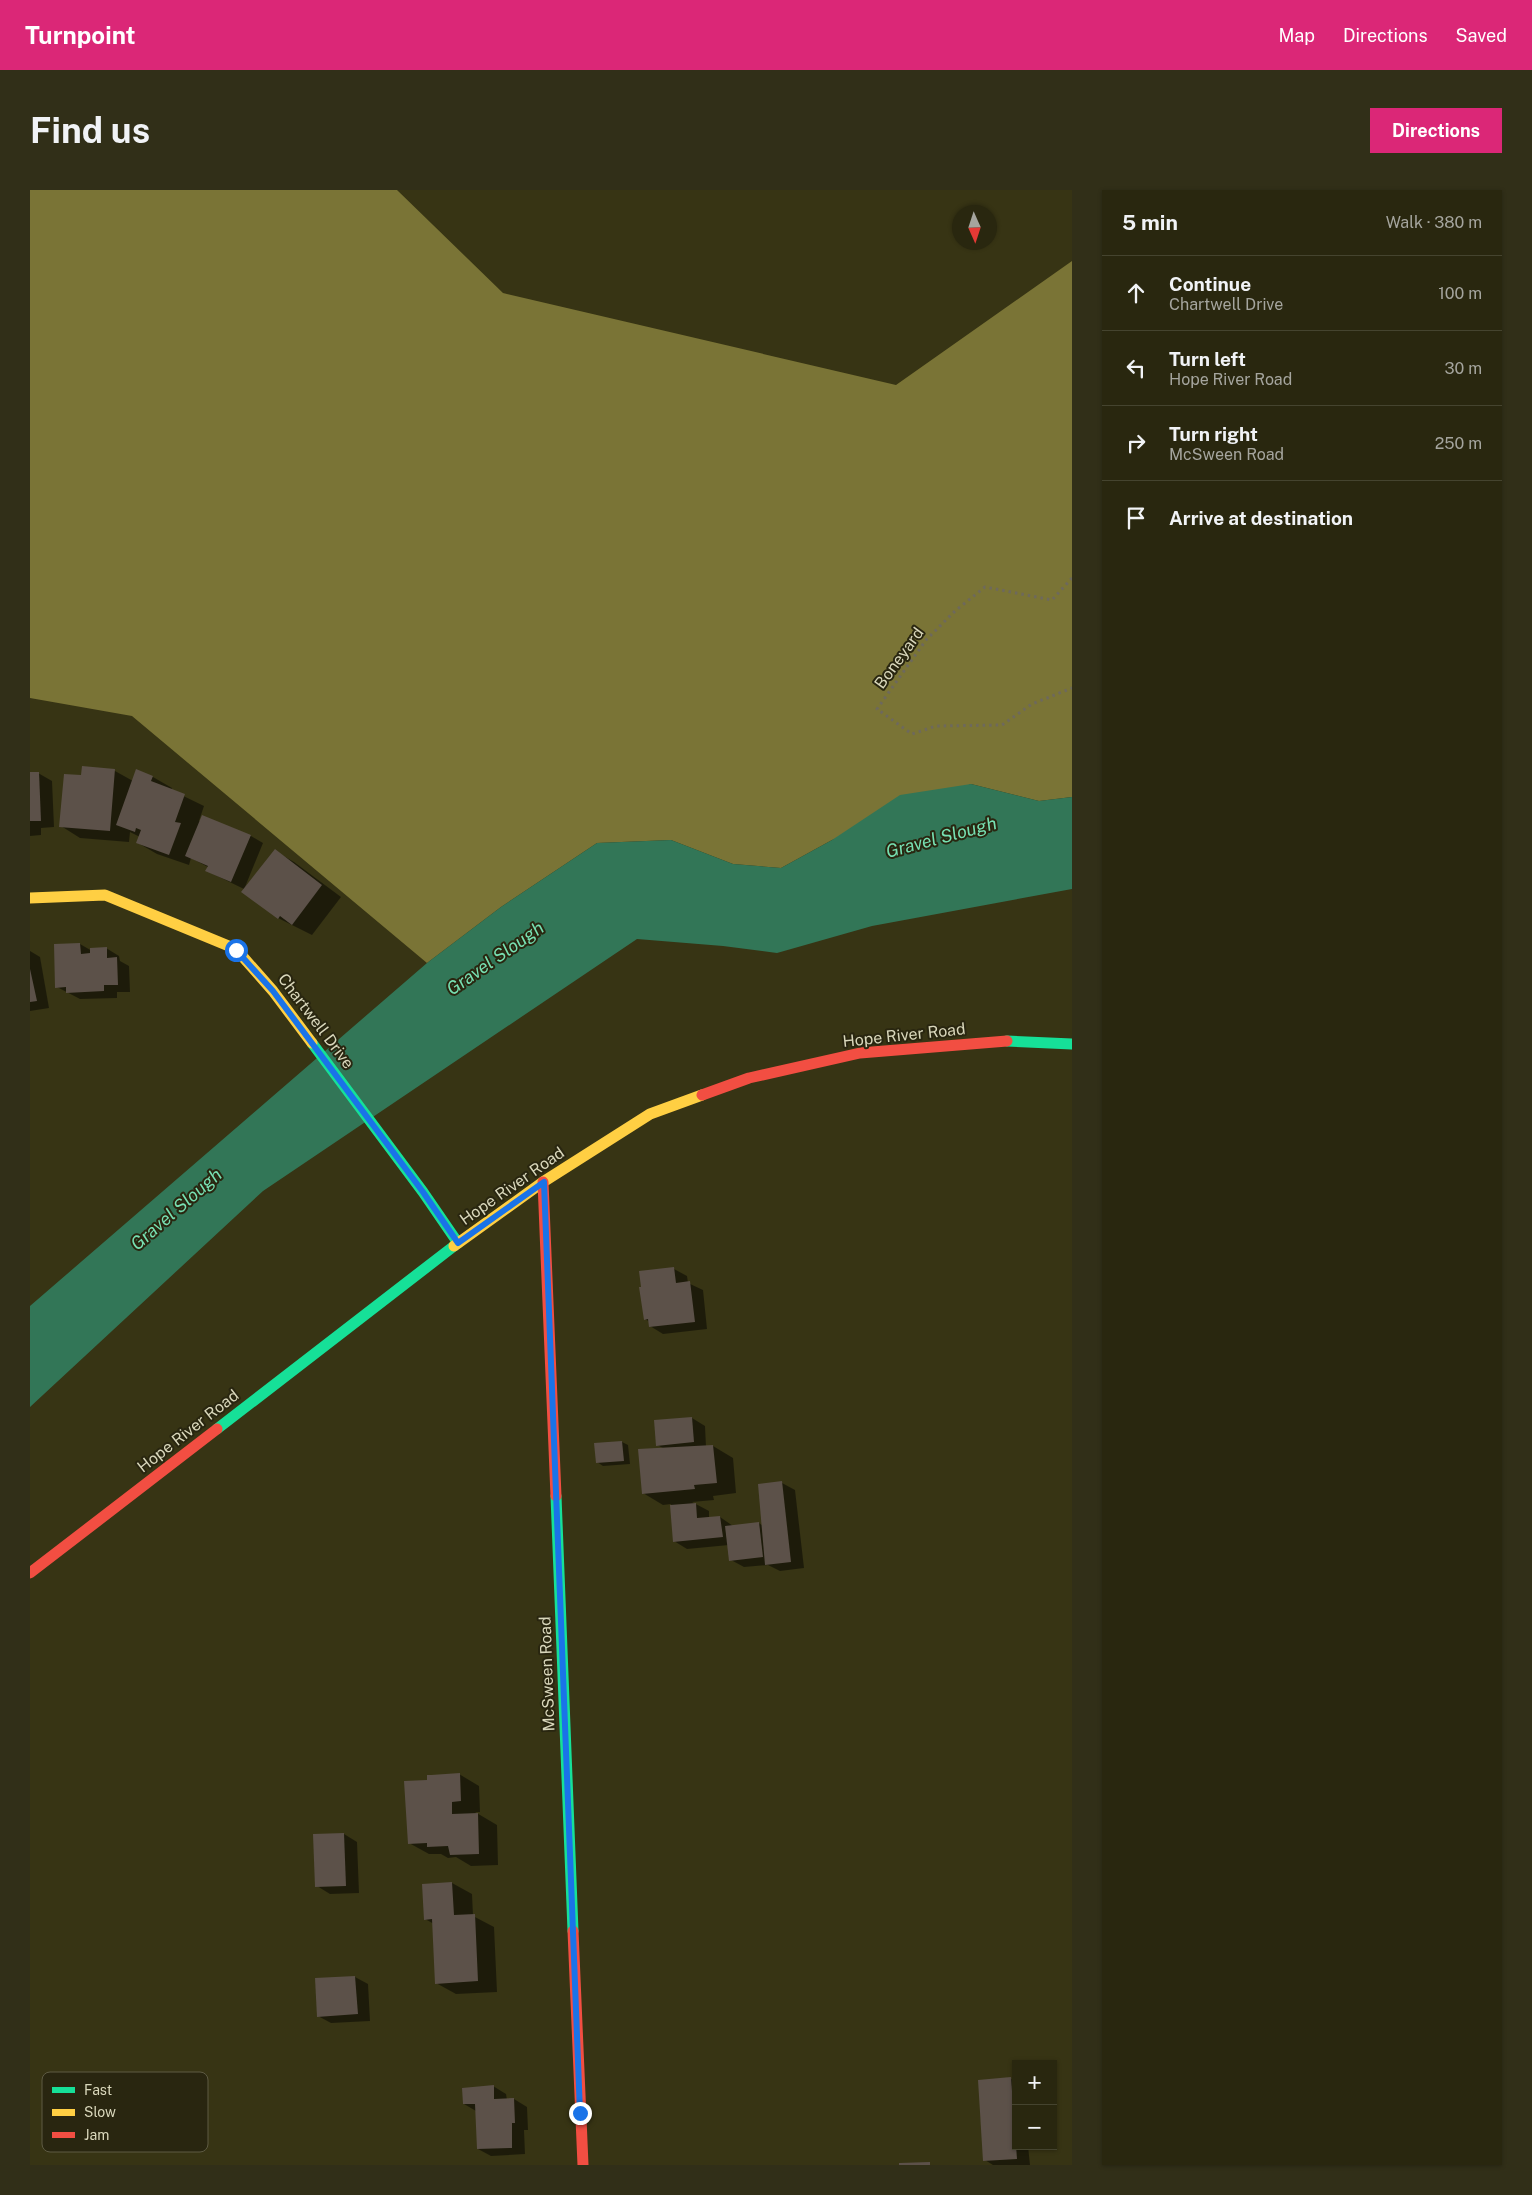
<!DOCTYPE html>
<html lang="en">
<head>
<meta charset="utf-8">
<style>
	:root { --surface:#29270f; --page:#312f18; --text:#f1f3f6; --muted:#a5a59e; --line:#45442f; --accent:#db2777 }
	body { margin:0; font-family:"Public Sans",sans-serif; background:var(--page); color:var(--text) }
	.controls { position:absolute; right:15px; bottom:15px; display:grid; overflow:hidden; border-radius:0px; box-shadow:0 1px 4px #0004 }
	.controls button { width:45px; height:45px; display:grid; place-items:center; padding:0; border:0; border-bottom:1px solid var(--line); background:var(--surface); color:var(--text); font:25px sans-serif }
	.compass { position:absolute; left:922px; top:15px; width:45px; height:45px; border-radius:50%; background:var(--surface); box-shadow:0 1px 4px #0004; rotate:177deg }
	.stop { position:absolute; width:15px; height:15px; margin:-11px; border:4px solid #1a73e8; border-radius:50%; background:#fff }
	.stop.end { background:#1a73e8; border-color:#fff; box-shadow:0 1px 5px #0008 }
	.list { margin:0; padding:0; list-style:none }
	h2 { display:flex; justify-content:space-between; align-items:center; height:65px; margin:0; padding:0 20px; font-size:21px }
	h2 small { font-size:16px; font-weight:400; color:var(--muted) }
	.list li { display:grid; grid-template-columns:32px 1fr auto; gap:15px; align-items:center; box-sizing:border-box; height:75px; padding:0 20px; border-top:1px solid var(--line) }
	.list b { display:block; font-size:19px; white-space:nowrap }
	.list p { margin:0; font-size:16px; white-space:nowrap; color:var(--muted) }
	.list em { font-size:16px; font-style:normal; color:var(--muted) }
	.icon { flex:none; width:28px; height:28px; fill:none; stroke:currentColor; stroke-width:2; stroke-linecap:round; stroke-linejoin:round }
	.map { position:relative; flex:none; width:1042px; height:1975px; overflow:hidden; border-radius:0px }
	header { display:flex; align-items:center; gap:30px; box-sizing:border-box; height:70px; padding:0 25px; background:var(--accent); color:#fff }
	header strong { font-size:24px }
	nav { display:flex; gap:28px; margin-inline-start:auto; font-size:18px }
	.intro { display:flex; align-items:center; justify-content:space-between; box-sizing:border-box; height:120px; padding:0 30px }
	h1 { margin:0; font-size:35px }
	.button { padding:12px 22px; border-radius:0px; background:var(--accent); color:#fff; font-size:18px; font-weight:700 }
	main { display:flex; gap:30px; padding:0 30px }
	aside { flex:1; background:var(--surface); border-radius:0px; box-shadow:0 1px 4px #0004 }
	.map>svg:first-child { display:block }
	.forest { fill:#7a7436 }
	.water { fill:#327657 }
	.shadow { fill:#0007 }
	.building { fill:#5c5149 }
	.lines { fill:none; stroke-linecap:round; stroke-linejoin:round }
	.path { stroke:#6e695c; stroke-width:3; stroke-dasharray:2.5 4; stroke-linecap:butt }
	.fast { stroke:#16e098; stroke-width:11 }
	.slow { stroke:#ffcf43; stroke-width:11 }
	.jam { stroke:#f24e42; stroke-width:11 }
	.route { stroke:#1a73e8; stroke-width:6 }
	.labels { text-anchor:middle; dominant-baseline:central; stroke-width:4; stroke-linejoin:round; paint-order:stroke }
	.street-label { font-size:16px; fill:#d9d7bb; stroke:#292610 }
	.water-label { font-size:18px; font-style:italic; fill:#77e0b2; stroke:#292610 }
	.key { fill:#292610; stroke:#5e5b43; stroke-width:1 }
	.key-label { font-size:14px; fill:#d9d7bb }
</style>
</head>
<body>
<header>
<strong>Turnpoint</strong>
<nav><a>Map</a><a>Directions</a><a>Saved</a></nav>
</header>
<div class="intro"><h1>Find us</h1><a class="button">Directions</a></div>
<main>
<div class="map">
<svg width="1042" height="1975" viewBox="0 0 1042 1975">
	<rect width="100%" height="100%" fill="#373414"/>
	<polygon class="forest" points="0,0 367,0 473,103 866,195 1042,71 1042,607 1009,611 941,594 802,650 751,678 703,674 641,650 567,653 471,717 397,773 102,526 0,508"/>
	<polygon class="water" points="941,594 1009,611 1042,607 1042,699 842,736 747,763 693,756 607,749 233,1001 0,1217 0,1116 397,773 471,717 567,653 641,650 703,674 751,678 802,650 870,605"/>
	<g class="shadow">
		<polygon points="85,581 103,591 106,581 123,587 142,598 141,600 174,616 169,631 221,646 233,653 215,697 245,661 264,672 311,707 282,745 248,728 214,699 177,681 178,677 161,668 159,675 127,664 108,653 110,647 100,642 99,652 50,648 31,636 52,587"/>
		<polygon points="8,583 22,591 24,637 11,638 11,645 0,646 0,584"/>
		<polygon points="50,754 62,761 76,758 89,766 90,771 99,776 100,802 87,802 87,808 50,809 27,797 25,755"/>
		<polygon points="0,761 10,767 19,818 0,821"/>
		<polygon points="644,1079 657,1086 658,1093 673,1100 677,1139 633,1144 620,1136 620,1132 615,1129"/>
		<polygon points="662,1228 675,1236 676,1257 683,1256 703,1268 706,1303 683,1306 684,1310 662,1312 679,1321 679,1328 690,1327 703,1336 729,1333 733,1336 752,1293 765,1300 774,1378 750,1381 738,1375 714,1377 701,1370 699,1355 657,1359 644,1351 641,1314 633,1315 613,1303 635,1259 627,1255"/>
		<polygon points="592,1252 598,1255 600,1274 573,1276 567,1272"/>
		<polygon points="429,1584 449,1596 450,1622 445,1622 467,1635 468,1675 441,1676 426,1667 418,1668 411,1664 399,1664 379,1653 398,1591"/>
		<polygon points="314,1644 327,1652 329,1703 300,1704 287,1696"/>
		<polygon points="422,1693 442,1704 443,1726 464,1737 467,1802 426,1804 406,1793 404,1734 395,1729"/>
		<polygon points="325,1787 338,1794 340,1831 301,1833 288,1826"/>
		<polygon points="981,1889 986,1891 986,1956 998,1956 1000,1975 963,1975 955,1970 949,1891"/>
		<polygon points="463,1896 476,1904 477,1910 484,1909 497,1917 498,1940 494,1940 495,1964 461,1966 448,1959 446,1921 434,1914"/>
	</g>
	<g class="building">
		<polygon points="52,576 85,579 80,641 29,637 34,584 51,585"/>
		<polygon points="106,579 123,586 121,591 155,604 145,632 151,633 139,665 106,653 111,640 106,638 105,642 86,635"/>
		<polygon points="0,582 9,582 11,631 0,631"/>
		<polygon points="172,625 221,645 201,692 175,681 178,676 155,666"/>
		<polygon points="245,659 292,695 262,735 250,726 248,729 211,702"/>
		<polygon points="50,753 51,764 60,763 60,758 77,757 77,768 87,767 88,795 74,795 74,801 36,803 36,797 25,798 24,754"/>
		<polygon points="0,779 7,811 0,812"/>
		<polygon points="644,1077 646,1093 660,1091 665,1132 619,1137 618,1129 614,1130 609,1097 611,1097 609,1081"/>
		<polygon points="662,1227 664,1252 626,1256 624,1230"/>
		<polygon points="592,1251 594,1271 566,1273 564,1253"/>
		<polygon points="683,1255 687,1293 664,1295 665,1299 612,1304 608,1259"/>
		<polygon points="752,1291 761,1372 735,1375 728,1294"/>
		<polygon points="666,1313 667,1328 690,1326 693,1347 643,1352 640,1315"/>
		<polygon points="729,1332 733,1367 699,1371 695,1336"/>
		<polygon points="430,1583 431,1611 422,1612 422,1624 448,1623 449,1664 420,1665 418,1656 397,1657 397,1653 378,1654 374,1591 397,1590 397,1585 401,1585"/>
		<polygon points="314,1643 316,1696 285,1697 283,1644"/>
		<polygon points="422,1692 424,1725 445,1724 448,1791 405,1794 402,1729 394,1730 392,1694"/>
		<polygon points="325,1786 328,1824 287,1827 285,1788"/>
		<polygon points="981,1887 987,1969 953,1971 948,1890"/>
		<polygon points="464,1895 464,1909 484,1908 485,1933 482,1933 482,1958 447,1959 445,1914 433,1914 432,1898"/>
		<polygon points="900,1972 900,1975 869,1975 869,1973"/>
	</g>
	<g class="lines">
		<polyline class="path" points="1042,388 1022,410 955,397 925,421 896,450 847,519 882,544 906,536 972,535 1002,514 1042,498"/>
		<g class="fast">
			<polyline points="977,851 1042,854"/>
			<polyline points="282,853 393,1002 428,1053"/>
			<polyline points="187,1239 424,1056"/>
			<polyline points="526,1306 543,1741"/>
		</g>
		<g class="slow">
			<polyline points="0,708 75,705 206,759 243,801 282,853"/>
			<polyline points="424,1056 513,992 620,924 672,905"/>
		</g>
		<g class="jam">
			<polyline points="672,905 719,888 830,863 977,851"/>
			<polyline points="513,992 526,1306"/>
			<polyline points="0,1383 187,1239"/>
			<polyline points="543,1741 553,1975"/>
		</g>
	</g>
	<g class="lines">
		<polyline class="route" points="206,760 243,801 393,1002 428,1053 514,992 550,1923"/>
	</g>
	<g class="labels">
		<g class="street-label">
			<text transform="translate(869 468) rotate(-54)">Boneyard</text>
			<text transform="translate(286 831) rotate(53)">Chartwell Drive</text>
			<text transform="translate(874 845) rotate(-6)">Hope River Road</text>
			<text transform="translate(482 996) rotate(-35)">Hope River Road</text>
			<text transform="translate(158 1241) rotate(-38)">Hope River Road</text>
			<text transform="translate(517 1484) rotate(-92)">McSween Road</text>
		</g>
		<g class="water-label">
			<text transform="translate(911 647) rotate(-15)">Gravel Slough</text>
			<text transform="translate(465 768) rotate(-35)">Gravel Slough</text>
			<text transform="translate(146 1019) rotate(-41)">Gravel Slough</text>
		</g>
	</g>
	<rect x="12" y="1882" width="166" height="80" rx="8" class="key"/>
	<rect x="22" y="1897" width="23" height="6" fill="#16e098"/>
	<rect x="22" y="1919" width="23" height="7" fill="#ffcf43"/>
	<rect x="22" y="1942" width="23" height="6" fill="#f24e42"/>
	<g class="key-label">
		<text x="54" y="1905">Fast</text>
		<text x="54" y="1927">Slow</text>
		<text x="54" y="1950">Jam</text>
	</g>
</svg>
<div class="controls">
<button>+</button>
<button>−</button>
</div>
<svg class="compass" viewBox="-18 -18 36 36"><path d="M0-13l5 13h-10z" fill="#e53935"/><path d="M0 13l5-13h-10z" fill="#a5a59e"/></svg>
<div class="stop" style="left:206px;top:760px"></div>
<div class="stop end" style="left:550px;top:1923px"></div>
</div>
<aside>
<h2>5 min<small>Walk · 380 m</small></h2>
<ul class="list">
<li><svg class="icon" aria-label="ahead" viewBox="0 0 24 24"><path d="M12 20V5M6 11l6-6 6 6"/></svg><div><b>Continue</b><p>Chartwell Drive</p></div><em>100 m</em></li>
<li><svg class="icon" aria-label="left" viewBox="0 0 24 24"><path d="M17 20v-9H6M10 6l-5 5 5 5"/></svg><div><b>Turn left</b><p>Hope River Road</p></div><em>30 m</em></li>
<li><svg class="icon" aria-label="right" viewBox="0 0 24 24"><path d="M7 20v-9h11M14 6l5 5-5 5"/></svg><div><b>Turn right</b><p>McSween Road</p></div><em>250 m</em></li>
<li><svg class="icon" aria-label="arrive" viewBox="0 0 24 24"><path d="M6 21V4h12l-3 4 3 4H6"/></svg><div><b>Arrive at destination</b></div></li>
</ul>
</aside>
</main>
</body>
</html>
